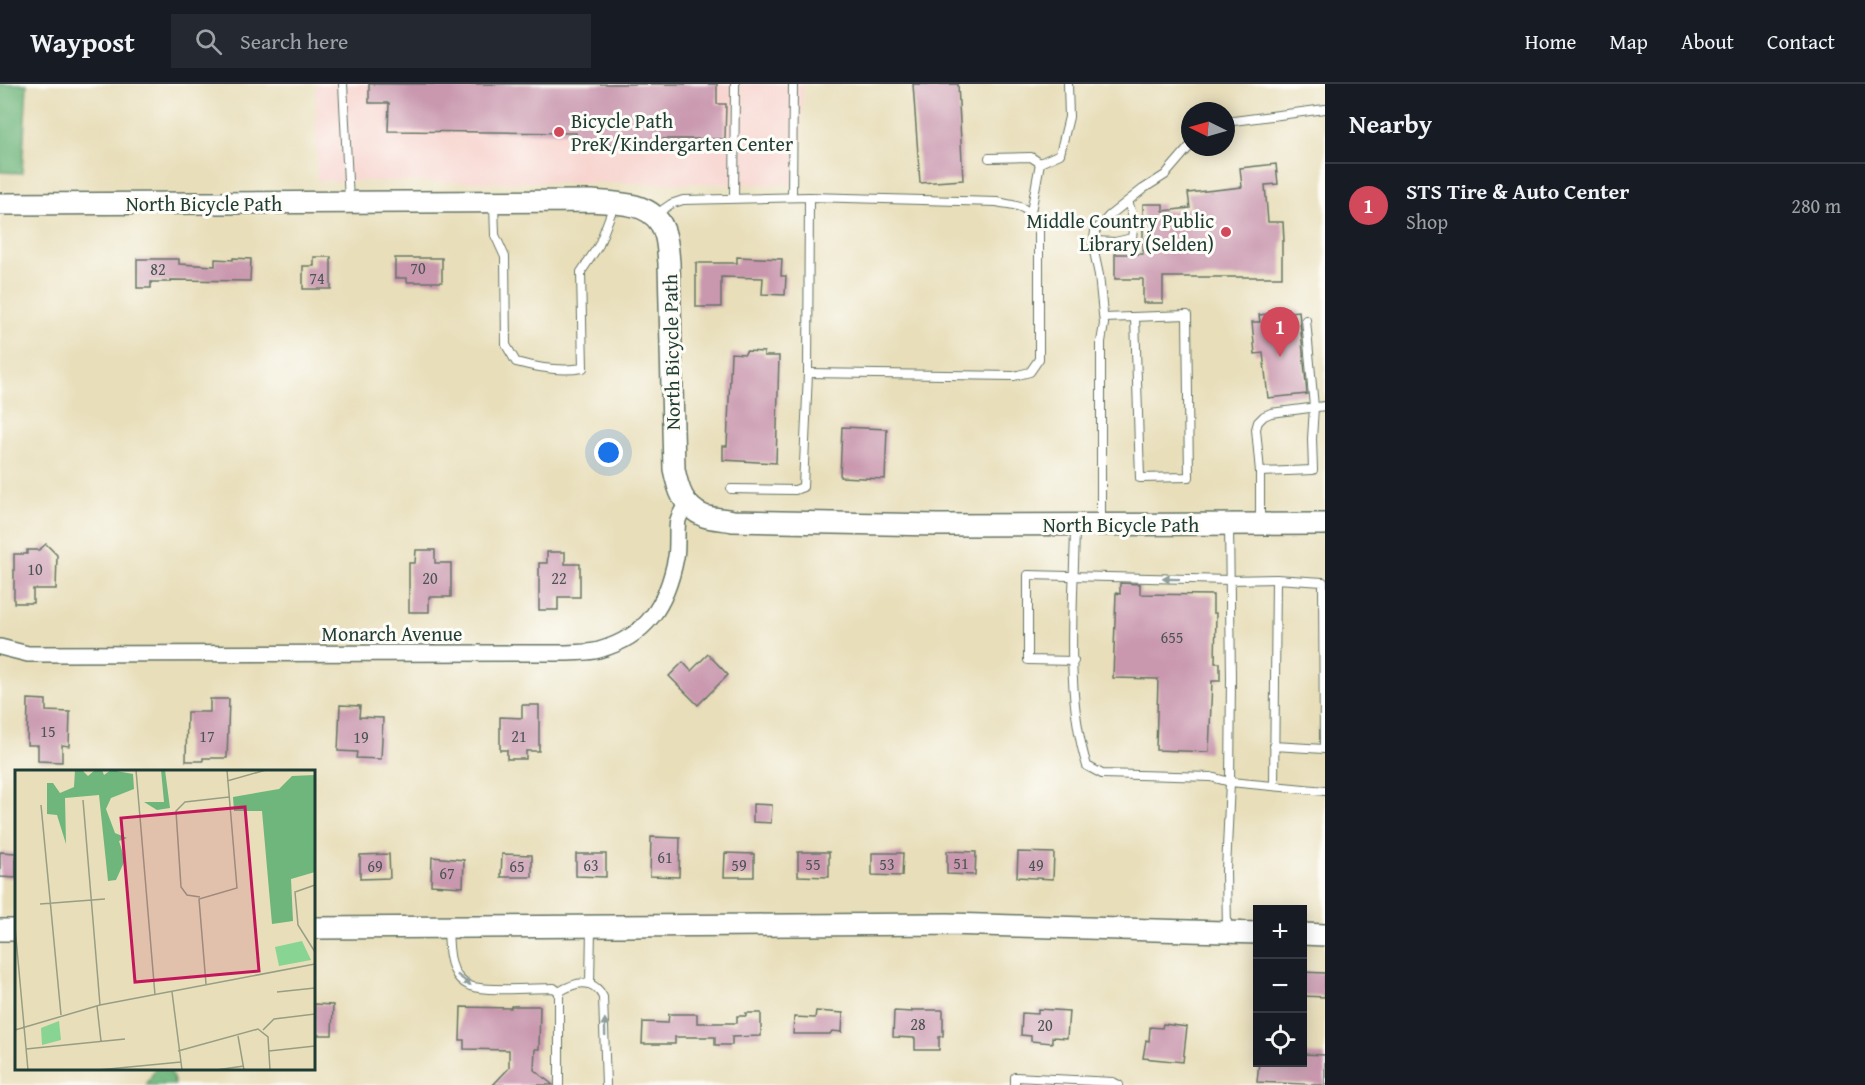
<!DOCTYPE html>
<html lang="en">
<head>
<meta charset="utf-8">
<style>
	:root { --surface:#171b24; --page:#242831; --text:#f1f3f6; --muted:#9ea1a6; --line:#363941; --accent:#d1495b }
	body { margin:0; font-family:"Gentium Book Plus",serif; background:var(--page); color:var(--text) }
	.controls { position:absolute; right:18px; bottom:18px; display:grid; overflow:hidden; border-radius:0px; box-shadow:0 3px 15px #0003 }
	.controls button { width:54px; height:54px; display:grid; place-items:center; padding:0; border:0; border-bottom:2px solid var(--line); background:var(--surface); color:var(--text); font:30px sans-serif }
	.compass { position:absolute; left:1181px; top:18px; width:54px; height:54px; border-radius:50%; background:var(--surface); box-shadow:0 3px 15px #0003; rotate:275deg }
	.you { position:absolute; left:609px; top:369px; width:21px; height:21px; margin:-15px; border:4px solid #fff; border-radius:50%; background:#1a73e8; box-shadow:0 0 0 9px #1a73e833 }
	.badge { display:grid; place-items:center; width:39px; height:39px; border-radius:50%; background:var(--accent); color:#fff; font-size:20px; font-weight:700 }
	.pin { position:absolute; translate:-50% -50px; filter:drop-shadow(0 2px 3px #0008) }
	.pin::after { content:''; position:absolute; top:32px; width:21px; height:18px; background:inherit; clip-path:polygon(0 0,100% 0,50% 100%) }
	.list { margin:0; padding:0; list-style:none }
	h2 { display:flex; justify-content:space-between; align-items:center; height:78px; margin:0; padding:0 24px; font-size:26px }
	h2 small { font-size:20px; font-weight:400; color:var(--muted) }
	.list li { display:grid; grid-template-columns:39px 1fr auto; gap:18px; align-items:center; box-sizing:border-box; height:84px; padding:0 24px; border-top:2px solid var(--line) }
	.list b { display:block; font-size:22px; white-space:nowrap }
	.list p { margin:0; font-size:20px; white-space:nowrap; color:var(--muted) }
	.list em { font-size:20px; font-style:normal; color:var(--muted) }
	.icon { flex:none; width:33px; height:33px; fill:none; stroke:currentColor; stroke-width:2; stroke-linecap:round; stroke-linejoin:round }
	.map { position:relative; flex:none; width:1325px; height:1001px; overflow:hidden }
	header { display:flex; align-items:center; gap:36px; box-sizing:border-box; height:84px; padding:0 30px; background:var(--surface); border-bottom:2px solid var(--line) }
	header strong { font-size:28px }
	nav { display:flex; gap:33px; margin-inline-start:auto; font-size:21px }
	.search { width:420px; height:54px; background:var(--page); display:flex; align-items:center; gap:15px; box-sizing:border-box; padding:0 21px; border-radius:0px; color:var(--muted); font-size:22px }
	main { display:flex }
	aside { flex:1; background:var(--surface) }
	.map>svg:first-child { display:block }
	.built { fill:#f7d0cb }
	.forest { fill:#6eb67c; stroke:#467a58; stroke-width:1.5 }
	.building { fill:#c997ae }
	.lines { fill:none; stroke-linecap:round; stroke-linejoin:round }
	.lane-casing { stroke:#657563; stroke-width:10 }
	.street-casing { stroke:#657563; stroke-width:18 }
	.secondary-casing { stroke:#657563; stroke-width:24 }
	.lane { stroke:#fff; stroke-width:8 }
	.street { stroke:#fff; stroke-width:15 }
	.secondary { stroke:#fff; stroke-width:21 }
	.oneway { fill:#8f9e9a }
	.poi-dot { fill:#d1495b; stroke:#fdfcf7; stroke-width:2 }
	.labels { text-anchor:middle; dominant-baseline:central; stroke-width:6; stroke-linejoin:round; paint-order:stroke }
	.number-label { font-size:16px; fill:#4a5452 }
	.poi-label { font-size:20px; fill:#1f3d34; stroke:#fdfcf7; text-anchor:start }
	.street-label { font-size:20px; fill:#1f3d34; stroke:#fdfcf7 }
	.inset-road { fill:none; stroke:#989e84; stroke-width:1.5 }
	.view { fill:#c2185b; fill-opacity:0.15; stroke:#c2185b; stroke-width:3 }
	.inset-edge { fill:none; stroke:#1f3d34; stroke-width:3 }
</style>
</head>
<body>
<header>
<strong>Waypost</strong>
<div class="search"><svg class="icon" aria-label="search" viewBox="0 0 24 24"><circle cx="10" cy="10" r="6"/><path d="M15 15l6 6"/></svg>Search here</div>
<nav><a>Home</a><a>Map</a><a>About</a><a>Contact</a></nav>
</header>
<main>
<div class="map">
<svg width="1325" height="1001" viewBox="0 0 1325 1001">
	<rect width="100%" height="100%" fill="#fdfcf7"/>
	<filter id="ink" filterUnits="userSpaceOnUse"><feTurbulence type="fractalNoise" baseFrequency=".0167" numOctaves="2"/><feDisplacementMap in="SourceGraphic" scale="12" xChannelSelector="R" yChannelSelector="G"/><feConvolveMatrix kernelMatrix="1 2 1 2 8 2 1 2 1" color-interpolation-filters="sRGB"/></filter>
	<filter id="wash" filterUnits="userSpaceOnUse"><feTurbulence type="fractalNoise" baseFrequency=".008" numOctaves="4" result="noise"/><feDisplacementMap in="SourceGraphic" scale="24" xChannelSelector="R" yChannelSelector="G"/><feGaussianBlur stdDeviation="1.35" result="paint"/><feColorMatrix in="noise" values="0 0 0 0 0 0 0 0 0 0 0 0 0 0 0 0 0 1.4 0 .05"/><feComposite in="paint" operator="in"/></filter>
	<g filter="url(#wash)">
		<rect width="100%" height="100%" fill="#e8deba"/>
		<polygon class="built" points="316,0 803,0 801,100 317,97"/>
		<g class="forest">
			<polygon points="0,0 27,0 22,89 0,88"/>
			<polygon points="156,984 170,985 175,1001 146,1001"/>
		</g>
		<g id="blocks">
			<g class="building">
				<polygon points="369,0 717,0 717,20 726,20 725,55 663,55 663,61 602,60 602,57 577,57 576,49 388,47 389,19 369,19"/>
				<polygon points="913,0 958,0 963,96 920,99"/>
				<polygon points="1276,80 1278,100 1265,101 1268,138 1283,138 1284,157 1282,157 1282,193 1163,193 1163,219 1143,219 1143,195 1115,195 1115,170 1143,170 1143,120 1163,120 1163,127 1190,124 1188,109 1242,103 1240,84"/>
				<polygon points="314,173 331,173 331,205 303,205 303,182 314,182"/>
				<polygon points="737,173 782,175 781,192 786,192 785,211 762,210 763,194 721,193 721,223 696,223 696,179 737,179"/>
				<polygon points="233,174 251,175 250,197 171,196 171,198 151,198 151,204 137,204 137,175 179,175 179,180 215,182 215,175 233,176"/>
				<polygon points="395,174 442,174 442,198 407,198 407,194 395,194"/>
				<polygon points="1299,227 1307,310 1268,314 1263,269 1255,270 1252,238 1260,238 1259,231"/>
				<polygon points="746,267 764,268 764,272 779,272 776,379 723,376 723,362 727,362 731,269 745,270"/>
				<polygon points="842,343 887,345 885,395 840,393"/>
				<polygon points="46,460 57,471 56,505 33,505 33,519 14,519 14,470 27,470 27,466 39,466"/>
				<polygon points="416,466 435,466 435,479 451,479 451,513 429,513 429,528 409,528 409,479 415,479"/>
				<polygon points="547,468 565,468 565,480 580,480 580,513 558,513 558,526 539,526 539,479 547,479"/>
				<polygon points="1120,499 1140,500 1140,510 1213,511 1213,529 1216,529 1215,579 1220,579 1220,597 1212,597 1209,668 1156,666 1158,595 1113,594 1116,509 1120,510"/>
				<polygon points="708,570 728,591 698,621 669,592 683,578 691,587"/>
				<polygon points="28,615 46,616 46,627 70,628 69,662 62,661 62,678 38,677 38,661 27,661"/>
				<polygon points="210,615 229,615 227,674 203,674 203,677 186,677 187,628 210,628"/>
				<polygon points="340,621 360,622 359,633 383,634 381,675 356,674 357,668 338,667"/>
				<polygon points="522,621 539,621 539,667 526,667 526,675 507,675 507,666 500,666 500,633 522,634"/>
				<polygon points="753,720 772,721 771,739 753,738"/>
				<polygon points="651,753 680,754 679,793 650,792"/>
				<polygon points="947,767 976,768 975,791 947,790"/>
				<polygon points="0,768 16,769 16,794 0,793"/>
				<polygon points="798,768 829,768 829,793 798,792"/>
				<polygon points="1018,768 1054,769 1053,795 1017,793"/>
				<polygon points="725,769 754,770 754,793 724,793"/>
				<polygon points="872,769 903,769 902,792 872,791"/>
				<polygon points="389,770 390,794 360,795 360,771"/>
				<polygon points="502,770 532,771 532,793 501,793"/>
				<polygon points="576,770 606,770 606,793 576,792"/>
				<polygon points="432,773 464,776 463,803 431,801"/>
				<polygon points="1302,888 1325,889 1325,913 1302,912"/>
				<polygon points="314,920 333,921 332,951 314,951"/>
				<polygon points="511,922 540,922 539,965 535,965 534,986 553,1001 493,1001 509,984 509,966 464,965 464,956 460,956 461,923 511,924"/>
				<polygon points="1038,925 1069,927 1067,954 1052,953 1052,959 1031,957 1031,952 1021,951 1022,929 1038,930"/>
				<polygon points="912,926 943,926 943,952 939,953 939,966 915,966 915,954 893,953 894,927 912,928"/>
				<polygon points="816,927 843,929 842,948 832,947 830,950 793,950 794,933 815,934"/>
				<polygon points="746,929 761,929 761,952 732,953 732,961 715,961 715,953 675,953 675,960 642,960 643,938 668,939 669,930 697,930 697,939 737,939 737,932 746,932"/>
				<polygon points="1163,940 1187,943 1183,978 1143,974 1146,956 1149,957 1150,943 1162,944"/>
				<polygon points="1302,970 1325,971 1325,1001 1257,998 1259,978 1302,978"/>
			</g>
		</g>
	</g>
	<g filter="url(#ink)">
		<use href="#blocks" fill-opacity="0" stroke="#657563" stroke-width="1.5"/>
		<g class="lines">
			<defs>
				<g id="lane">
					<polyline points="343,0 349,117"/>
					<polyline points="1226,38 1325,25"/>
					<polyline points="989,74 1031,73 1040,79"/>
					<polyline points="792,113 793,0"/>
					<polyline points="734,114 735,0"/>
					<path d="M494,120L495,151L505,173L506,261L516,278C538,284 560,288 583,284L581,188L599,161L614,121"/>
					<polyline points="1031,128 1040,79 1060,70 1069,33 1068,0"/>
					<polyline points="655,131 671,120 683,116 809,113 808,289 803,403 795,406 731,405"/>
					<polyline points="1094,157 1115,158 1132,154 1134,137 1128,117"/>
					<polyline points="1104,234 1187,231 1189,393 1140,394 1135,233"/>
					<path d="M808,289L1014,292L1030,288L1039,275V143C1026,120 1021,123 997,118L809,113"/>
					<polyline points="1260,388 1313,386 1312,355 1314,323 1306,236"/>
					<polyline points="1101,439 1101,258 1104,240 1099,191 1093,163 1095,147 1109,132 1143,105 1165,91 1190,62"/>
					<polyline points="1260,439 1260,388 1256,345 1258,338 1264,332 1271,329 1325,322"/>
					<path d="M1075,442C1074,519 1064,608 1087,682L1102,690L1211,693L1230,698L1231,594L1229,441"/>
					<polyline points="1074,577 1028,576 1028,491 1230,496 1276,495"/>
					<polyline points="1274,702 1276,495 1323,498 1324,665 1274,662"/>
					<path d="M448,845C449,858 448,873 454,886C457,893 463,899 470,902C487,908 534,904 554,904L559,908"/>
					<polyline points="1227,847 1226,786 1230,698 1325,707"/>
					<polyline points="590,900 591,844"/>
					<path d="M559,908C575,898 593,893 603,913L606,1001"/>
					<polyline points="559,908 559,1001"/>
					<polyline points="1015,1001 1015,993 1113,998 1119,1001"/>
				</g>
				<path id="street" d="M0,563L28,570L567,569C578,568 589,569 599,566C648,552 667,520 676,473C678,461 676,447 678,436C680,430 684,424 687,419"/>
				<g id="secondary">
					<path d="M0,120L592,117C620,120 656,117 665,150C668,159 668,170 669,179L674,385C678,405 683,423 704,432C713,435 724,435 733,437L937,441L1325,440"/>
					<polyline points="314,844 948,840 1258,849"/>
					<polyline points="0,846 16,846"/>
					<polyline points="1302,850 1325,851"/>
				</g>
			</defs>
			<use href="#lane" class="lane-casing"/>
			<use href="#street" class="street-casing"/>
			<use href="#secondary" class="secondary-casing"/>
			<use href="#lane" class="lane"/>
			<use href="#street" class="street"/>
			<use href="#secondary" class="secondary"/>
		</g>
		<defs><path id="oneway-solid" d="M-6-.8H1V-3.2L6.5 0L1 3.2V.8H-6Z" transform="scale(1.5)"/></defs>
		<g class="oneway">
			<use href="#oneway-solid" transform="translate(1171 495) rotate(-179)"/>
			<use href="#oneway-solid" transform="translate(464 896) rotate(38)"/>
			<use href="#oneway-solid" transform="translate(605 943) rotate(-91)"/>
		</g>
	</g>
	<g class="poi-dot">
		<circle cx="559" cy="48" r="6"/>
		<circle cx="1226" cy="148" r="6"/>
	</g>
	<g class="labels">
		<g class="number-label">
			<text x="418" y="184">70</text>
			<text x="158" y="185">82</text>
			<text x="317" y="194">74</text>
			<text x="35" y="485">10</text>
			<text x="430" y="494">20</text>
			<text x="559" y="494">22</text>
			<text x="1172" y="553">655</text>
			<text x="48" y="647">15</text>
			<text x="207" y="652">17</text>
			<text x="519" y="652">21</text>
			<text x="361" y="653">19</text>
			<text x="665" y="773">61</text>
			<text x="961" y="779">51</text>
			<text x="813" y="780">55</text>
			<text x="887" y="780">53</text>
			<text x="591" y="781">63</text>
			<text x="739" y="781">59</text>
			<text x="1036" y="781">49</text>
			<text x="375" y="782">69</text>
			<text x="517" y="782">65</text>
			<text x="447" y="789">67</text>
			<text x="918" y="940">28</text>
			<text x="1045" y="941">20</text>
		</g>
		<g class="poi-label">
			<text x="571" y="36">Bicycle Path<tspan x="571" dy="23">PreK/Kindergarten Center</tspan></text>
			<text x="1214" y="136" text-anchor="end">Middle Country Public<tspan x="1214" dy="23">Library (Selden)</tspan></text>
		</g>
		<g class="street-label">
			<text x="204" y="119">North Bicycle Path</text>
			<text transform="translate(671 268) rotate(-91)">North Bicycle Path</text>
			<text x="1121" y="440">North Bicycle Path</text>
			<text x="392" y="549">Monarch Avenue</text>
		</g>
	</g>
	<g transform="translate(15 686)">
		<rect width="300" height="300" fill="#e8deba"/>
		<path d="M287,171L296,190L264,196L260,177ZM44,251L46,270L27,275L26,258Z" fill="#88d492"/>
		<path d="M60,0H67L73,6L80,0H87L89,5L96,0L118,4L119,19L96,28L91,39L100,63L112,68L104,71L110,90L101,110L93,111L84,25L50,28L51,74L42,45L32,44V13H38L45,23L59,17ZM146,0H150L155,38L142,40L129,32H149ZM300,5V102L276,109L278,151L257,154L247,41H219L218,27L264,19L277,6Z" fill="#6eb67c"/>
		<path class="inset-road" d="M121,0L140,225M212,11L251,0M68,30L85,235M26,35L46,245M300,115L280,122L283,155L300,182M185,127L172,125L166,117L161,41L170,32L214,27M25,134L90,129M0,157L13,300M191,214L184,129L222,118L212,0M157,222L167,300M262,222L300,218M82,236L86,271M0,260L85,235L300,194M248,260L259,249L300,244M223,266L229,300M11,279L110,269M163,281L243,259L253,267L255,300M254,281L300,276M83,300L166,292M201,300L229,296"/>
		<path class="view" d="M230,37L244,201L120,212L106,48Z"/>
		<rect width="300" height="300" class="inset-edge"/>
	</g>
</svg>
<div class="controls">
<button>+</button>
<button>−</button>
<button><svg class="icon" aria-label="locate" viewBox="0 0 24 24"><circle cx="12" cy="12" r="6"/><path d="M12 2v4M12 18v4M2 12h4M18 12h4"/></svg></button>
</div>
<svg class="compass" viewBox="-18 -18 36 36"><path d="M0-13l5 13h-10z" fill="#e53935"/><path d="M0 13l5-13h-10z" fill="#9ea1a6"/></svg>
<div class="you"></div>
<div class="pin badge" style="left:1280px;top:273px">1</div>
</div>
<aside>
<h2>Nearby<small></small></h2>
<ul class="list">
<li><span class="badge">1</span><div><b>STS Tire &amp; Auto Center</b><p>Shop</p></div><em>280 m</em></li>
</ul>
</aside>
</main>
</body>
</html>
